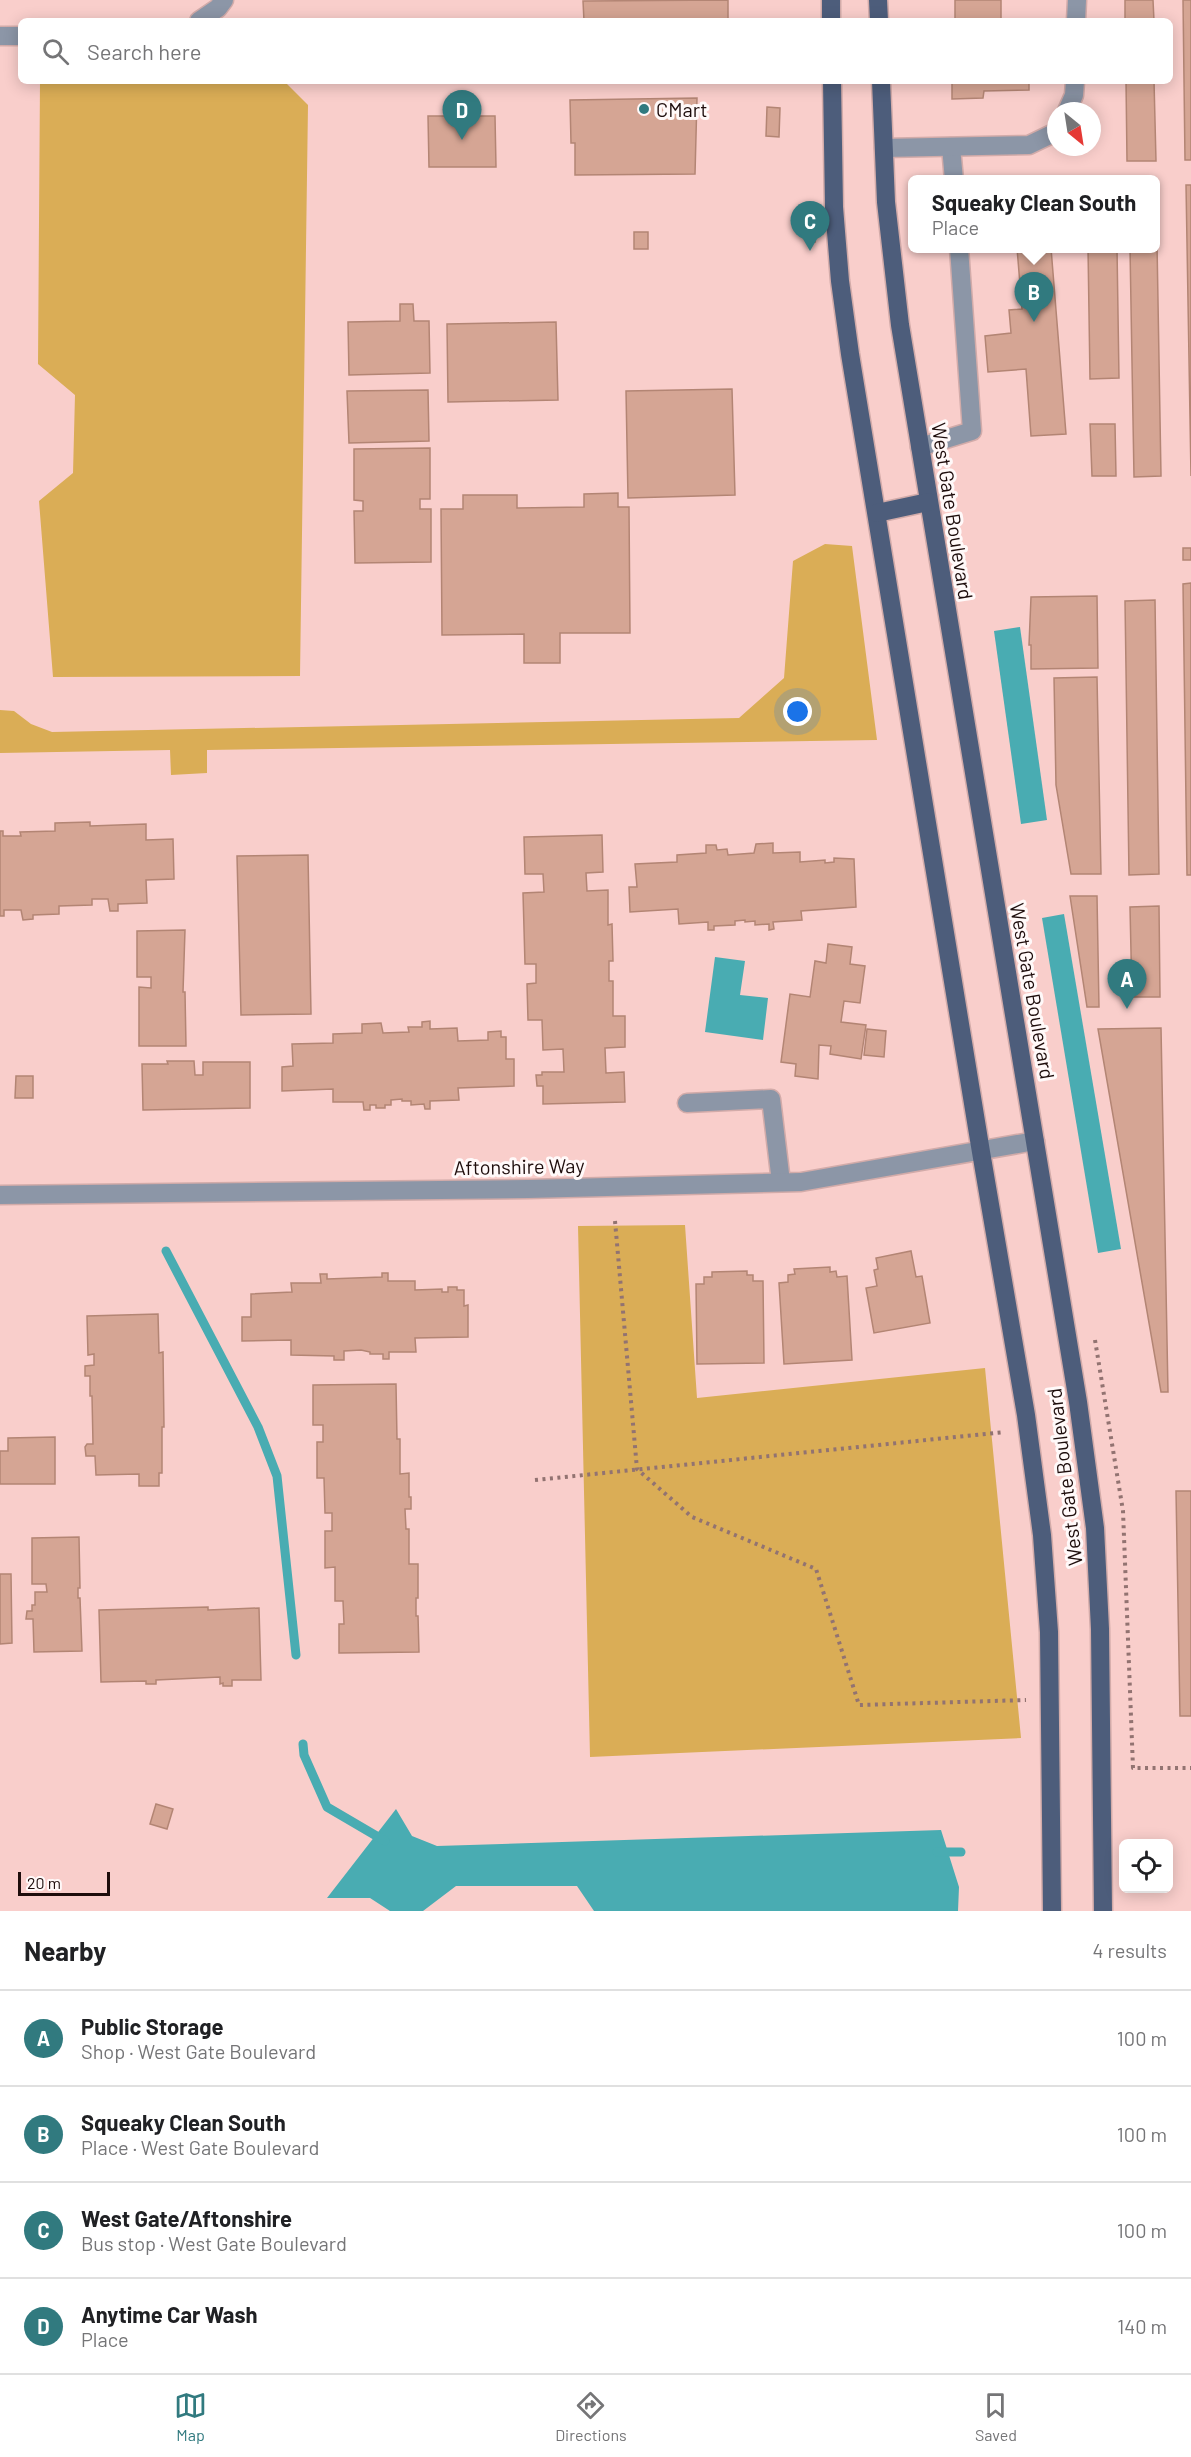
<!DOCTYPE html>
<html lang="en">
<head>
<meta charset="utf-8">
<style>
	:root { --surface:#fff; --page:#f6f6f6; --text:#202124; --muted:#757577; --line:#e0e0e0; --accent:#317a7f }
	body { margin:0; font-family:Barlow,sans-serif; background:var(--page); color:var(--text) }
	.controls { position:absolute; right:18px; bottom:18px; display:grid; overflow:hidden; border-radius:9px; box-shadow:0 3px 15px #0003 }
	.controls button { width:54px; height:54px; display:grid; place-items:center; padding:0; border:0; border-bottom:2px solid var(--line); background:var(--surface); color:var(--text); font:30px sans-serif }
	.compass { position:absolute; left:1047px; top:102px; width:54px; height:54px; border-radius:50%; background:var(--surface); box-shadow:0 3px 15px #0003; rotate:150deg }
	.scale { position:absolute; left:18px; bottom:15px; width:92px; box-sizing:border-box; padding-left:6px; border:3px solid #1e0d0c; border-top:0; font-size:16px; line-height:21px; white-space:nowrap; color:#1e0d0c; -webkit-text-stroke:4px #fff9f9; paint-order:stroke }
	.you { position:absolute; left:798px; top:712px; width:21px; height:21px; margin:-15px; border:4px solid #fff; border-radius:50%; background:#1a73e8; box-shadow:0 0 0 9px #1a73e833 }
	.badge { display:grid; place-items:center; width:39px; height:39px; border-radius:50%; background:var(--accent); color:#fff; font-size:20px; font-weight:700 }
	.pin { position:absolute; translate:-50% -50px; filter:drop-shadow(0 2px 3px #0008) }
	.pin::after { content:''; position:absolute; top:32px; width:21px; height:18px; background:inherit; clip-path:polygon(0 0,100% 0,50% 100%) }
	.popup { position:absolute; left:908px; top:175px; width:252px; height:78px; box-sizing:border-box; display:grid; place-content:center; border-radius:9px; background:var(--surface); filter:drop-shadow(0 2px 4px #0005); font-size:20px; white-space:nowrap; color:var(--muted) }
	.popup b { font-size:22px; color:var(--text) }
	.popup::after { content:''; position:absolute; left:50%; top:100%; margin-left:-12px; border:12px solid transparent; border-top-color:var(--surface) }
	.list { margin:0; padding:0; list-style:none }
	h2 { display:flex; justify-content:space-between; align-items:center; height:78px; margin:0; padding:0 24px; font-size:26px }
	h2 small { font-size:20px; font-weight:400; color:var(--muted) }
	.list li { display:grid; grid-template-columns:39px 1fr auto; gap:18px; align-items:center; box-sizing:border-box; height:96px; padding:0 24px; border-top:2px solid var(--line) }
	.list b { display:block; font-size:22px; white-space:nowrap }
	.list p { margin:0; font-size:20px; white-space:nowrap; color:var(--muted) }
	.list em { font-size:20px; font-style:normal; color:var(--muted) }
	.icon { flex:none; width:33px; height:33px; fill:none; stroke:currentColor; stroke-width:2; stroke-linecap:round; stroke-linejoin:round }
	.map { position:relative; flex:none; width:1191px; height:1911px; overflow:hidden }
	.search { position:absolute; background:var(--surface); box-shadow:0 3px 15px #0003; left:18px; right:18px; top:18px; height:66px; display:flex; align-items:center; gap:15px; box-sizing:border-box; padding:0 21px; border-radius:9px; color:var(--muted); font-size:22px }
	.sheet { height:462px; background:var(--surface) }
	nav { display:flex; justify-content:space-around; align-items:center; box-sizing:border-box; height:84px; border-top:2px solid var(--line); background:var(--surface); font-size:16px; color:var(--muted) }
	nav a { display:grid; justify-items:center; gap:3px }
	nav .on { color:var(--accent) }
	.map>svg:first-child { display:block }
	.green { fill:#daad56 }
	.water { fill:#49acb2 }
	.lines { fill:none; stroke-linecap:round; stroke-linejoin:round }
	.stream { stroke:#49acb2; stroke-width:9 }
	.building { fill:#d5a594; stroke:#b38574; stroke-width:1.5 }
	.minor-casing { stroke:#d2aba9; stroke-width:21 }
	.major-casing { stroke:#d2aba9; stroke-width:21 }
	.path { stroke:#927371; stroke-width:4; stroke-dasharray:3 4.5; stroke-linecap:butt }
	.minor { stroke:#8c96a7; stroke-width:18 }
	.major { stroke:#4d5d7b; stroke-width:18 }
	.poi-dot { fill:#317a7f; stroke:#fff9f9; stroke-width:2 }
	.labels { text-anchor:middle; dominant-baseline:central; stroke-width:6; stroke-linejoin:round; paint-order:stroke }
	.poi-label { font-size:20px; fill:#1e0d0c; stroke:#fff9f9; text-anchor:start }
	.street-label { font-size:20px; fill:#1e0d0c; stroke:#fff9f9 }
</style>
</head>
<body>
<div class="map">
<svg width="1191" height="1911" viewBox="0 0 1191 1911">
	<rect width="100%" height="100%" fill="#f9cecb"/>
	<g class="green">
		<polygon points="40,81 284,81 308,105 300,676 53,677 39,501 73,473 75,395 38,364"/>
		<polygon points="825,544 852,546 877,740 207,750 207,773 171,775 170,750 0,753 0,710 14,711 31,724 52,732 739,718 784,678 793,561"/>
		<polygon points="685,1225 697,1398 985,1368 1021,1738 590,1757 578,1226"/>
	</g>
	<g class="water">
		<polygon points="1020,627 1047,820 1021,824 994,631"/>
		<polygon points="1064,914 1121,1249 1098,1253 1042,918"/>
		<polygon points="715,957 745,961 740,995 768,998 763,1040 705,1032"/>
		<polygon points="396,1809 412,1836 437,1846 941,1830 959,1887 958,1911 594,1911 577,1886 456,1886 423,1911 390,1911 370,1898 327,1898"/>
	</g>
	<g class="lines">
		<g class="stream">
			<polyline points="166,1251 258,1427 277,1476 296,1655"/>
			<polyline points="303,1744 304,1755 327,1807 385,1841"/>
			<polyline points="937,1852 961,1852"/>
		</g>
	</g>
	<g class="building">
		<polygon points="728,0 728,21 584,21 583,1"/>
		<rect x="955" y="0" width="46" height="21"/>
		<polygon points="1125,0 1153,0 1154,21 1125,21"/>
		<polygon points="1183,0 1191,0 1191,160 1185,160"/>
		<polygon points="952,81 1029,81 1029,90 984,91 983,98 952,99"/>
		<polygon points="1126,81 1154,81 1156,161 1127,161"/>
		<polygon points="697,98 695,174 575,175 575,143 571,143 570,100"/>
		<polygon points="453,106 477,106 477,116 495,116 496,167 429,167 428,116 453,116"/>
		<polygon points="767,107 780,108 779,137 766,136"/>
		<polygon points="1156,185 1161,476 1134,477 1130,248 1156,248"/>
		<polygon points="1186,185 1191,185 1191,476"/>
		<polygon points="808,225 815,225 815,242 809,242"/>
		<rect x="634" y="232" width="14" height="17"/>
		<polygon points="1017,248 1051,248 1066,434 1031,436 1026,369 988,372 985,336 1011,333 1009,310 1022,309"/>
		<polygon points="1088,248 1117,248 1119,378 1090,379"/>
		<polygon points="400,304 413,304 414,321 429,321 430,373 349,375 348,322 400,321"/>
		<polygon points="556,322 558,400 448,402 447,324"/>
		<polygon points="732,389 735,495 628,498 626,391"/>
		<polygon points="428,390 429,441 349,443 347,391"/>
		<polygon points="1090,424 1115,424 1116,476 1092,476"/>
		<polygon points="430,448 430,499 420,499 420,509 431,509 431,562 355,563 354,511 363,511 363,501 354,500 354,449"/>
		<polygon points="618,493 618,507 629,507 630,633 560,633 560,663 524,663 524,634 442,635 441,509 463,509 463,495 517,495 517,508 584,507 584,494"/>
		<rect x="1183" y="548" width="8" height="12"/>
		<polygon points="1191,583 1191,875 1187,875 1183,584"/>
		<polygon points="1097,596 1098,668 1031,669 1031,645 1029,645 1031,597"/>
		<polygon points="1155,600 1159,874 1129,875 1125,601"/>
		<polygon points="1097,677 1101,874 1071,874 1056,785 1054,678"/>
		<polygon points="90,822 90,826 146,824 146,840 173,839 174,879 146,880 147,903 118,904 118,911 110,911 108,899 92,899 92,905 59,906 59,914 33,915 33,919 23,920 21,910 4,910 4,916 0,916 0,831 3,831 3,836 21,836 20,832 55,831 55,823"/>
		<polygon points="602,835 603,872 586,873 587,891 608,890 608,925 612,924 613,961 609,961 609,981 613,981 613,1016 625,1016 625,1047 605,1048 606,1073 624,1072 625,1102 543,1104 543,1086 537,1086 536,1075 542,1075 542,1072 564,1072 563,1049 543,1050 542,1020 528,1020 527,984 536,983 536,964 525,964 523,893 544,892 543,874 525,874 524,837"/>
		<polygon points="773,843 773,853 800,852 800,862 825,860 825,863 834,862 834,858 854,859 856,907 801,911 802,920 773,922 774,929 769,930 769,924 755,925 755,921 745,922 745,920 735,921 735,925 714,926 714,930 708,930 708,922 679,924 678,909 630,912 629,887 637,887 635,864 677,862 677,855 706,853 706,845 716,845 717,850 727,849 728,855 754,853 756,844"/>
		<polygon points="308,855 311,1014 241,1015 237,856"/>
		<polygon points="1070,896 1097,896 1099,1007 1087,1007"/>
		<polygon points="1159,906 1160,997 1132,997 1130,907"/>
		<polygon points="185,930 183,992 185,992 186,1046 139,1046 139,987 151,988 151,977 137,977 137,931"/>
		<polygon points="828,944 852,947 850,964 865,966 860,1003 844,1001 841,1022 866,1025 861,1059 830,1054 831,1046 819,1045 818,1079 795,1076 796,1064 781,1062 790,994 810,997 815,961 826,963"/>
		<polygon points="430,1021 430,1029 457,1028 458,1041 488,1040 488,1032 501,1031 501,1037 506,1037 506,1059 514,1059 514,1086 458,1088 459,1100 430,1101 430,1109 425,1109 424,1104 411,1105 411,1101 402,1101 402,1099 391,1100 391,1105 385,1105 385,1108 376,1108 376,1105 370,1105 370,1110 364,1110 363,1102 333,1102 333,1089 282,1091 282,1067 293,1066 292,1044 333,1043 333,1034 362,1033 362,1024 381,1023 383,1033 409,1032 408,1027 422,1027 422,1022"/>
		<polygon points="1161,1028 1168,1392 1161,1392 1098,1029"/>
		<polygon points="867,1029 886,1031 884,1057 864,1055"/>
		<polygon points="167,1061 194,1061 195,1075 203,1075 203,1062 250,1062 250,1108 143,1110 142,1064 168,1064"/>
		<polygon points="16,1076 33,1076 33,1098 15,1098"/>
		<polygon points="911,1251 916,1277 922,1276 930,1323 874,1333 866,1288 877,1286 874,1270 878,1269 876,1258"/>
		<polygon points="830,1267 830,1272 836,1271 837,1277 847,1276 852,1360 784,1364 779,1283 788,1282 788,1275 795,1274 794,1269"/>
		<polygon points="747,1271 747,1275 753,1275 753,1281 763,1281 764,1363 697,1364 696,1284 704,1284 704,1277 712,1277 712,1272"/>
		<polygon points="382,1273 388,1273 388,1281 415,1281 415,1290 442,1289 442,1292 448,1292 448,1287 457,1287 457,1290 464,1290 464,1306 468,1305 468,1337 415,1338 416,1352 389,1352 389,1359 383,1359 383,1354 370,1354 370,1352 361,1350 344,1351 344,1360 334,1360 334,1356 291,1355 291,1340 242,1341 242,1317 251,1317 251,1294 292,1292 291,1283 321,1283 320,1274 327,1274 327,1279 382,1277"/>
		<polygon points="158,1314 159,1353 163,1352 164,1427 162,1427 162,1473 159,1473 159,1486 139,1486 139,1474 96,1475 95,1456 86,1456 85,1447 87,1444 93,1444 92,1396 90,1396 90,1376 85,1376 85,1366 94,1365 94,1354 88,1355 87,1316"/>
		<polygon points="396,1384 397,1439 400,1439 400,1474 409,1473 409,1497 411,1497 411,1509 405,1509 406,1529 409,1529 409,1564 418,1564 418,1598 416,1598 416,1616 418,1616 419,1652 339,1653 339,1624 344,1624 343,1601 335,1601 335,1567 325,1568 325,1531 332,1531 332,1513 325,1513 324,1478 317,1478 317,1442 323,1442 323,1425 313,1425 313,1385"/>
		<polygon points="55,1437 55,1484 0,1484 0,1451 8,1451 8,1438"/>
		<polygon points="1176,1491 1191,1491 1191,1716 1180,1716"/>
		<polygon points="79,1537 80,1588 78,1588 78,1598 80,1598 82,1651 34,1652 33,1619 26,1619 27,1611 32,1611 32,1605 35,1605 35,1592 47,1592 46,1584 32,1584 32,1538"/>
		<polygon points="0,1574 11,1574 12,1643 0,1644"/>
		<polygon points="208,1607 208,1610 259,1608 261,1680 232,1680 232,1686 223,1686 223,1683 220,1684 220,1677 156,1680 156,1684 146,1684 146,1681 101,1682 99,1610"/>
		<polygon points="156,1804 173,1809 167,1829 150,1824"/>
	</g>
	<g class="lines">
		<defs>
			<g id="minor">
				<polyline points="199,21 218,8 224,0"/>
				<polyline points="1076,21 1077,0"/>
				<polyline points="0,36 21,36"/>
				<polyline points="1067,111 1074,95 1075,81"/>
				<polyline points="951,147 954,180"/>
				<polyline points="884,148 1029,145 1056,132"/>
				<polyline points="920,447 972,431 959,248"/>
				<polyline points="687,1103 771,1099 781,1182"/>
				<polyline points="0,1195 528,1189 801,1182 1035,1141"/>
			</g>
			<g id="major">
				<polyline points="831,0 831,21"/>
				<polyline points="878,0 879,21"/>
				<polyline points="832,81 834,207 840,281 850,354 981,1152 1026,1415 1042,1535 1049,1632 1052,1911"/>
				<polyline points="881,81 886,202 900,325 1078,1402 1095,1528 1100,1629 1103,1911"/>
				<polyline points="877,513 928,502"/>
			</g>
		</defs>
		<use href="#minor" class="minor-casing"/>
		<use href="#major" class="major-casing"/>
		<g class="path">
			<polyline points="615,1221 637,1469 692,1517 816,1569 859,1705 1026,1700"/>
			<polyline points="1095,1340 1123,1511 1133,1768 1191,1768"/>
			<polyline points="535,1480 1005,1432"/>
		</g>
		<use href="#minor" class="minor"/>
		<use href="#major" class="major"/>
	</g>
	<circle class="poi-dot" cx="644" cy="109" r="6"/>
	<g class="labels">
		<g class="poi-label">
			<text x="656" y="109">CMart</text>
		</g>
		<g class="street-label">
			<text transform="translate(953 511) rotate(81)">West Gate Boulevard</text>
			<text transform="translate(1033 991) rotate(80)">West Gate Boulevard</text>
			<text transform="translate(519 1166) rotate(-1)">Aftonshire Way</text>
			<text transform="translate(1064 1477) rotate(-97)">West Gate Boulevard</text>
		</g>
	</g>
</svg>
<div class="controls">
<button><svg class="icon" aria-label="locate" viewBox="0 0 24 24"><circle cx="12" cy="12" r="6"/><path d="M12 2v4M12 18v4M2 12h4M18 12h4"/></svg></button>
</div>
<svg class="compass" viewBox="-18 -18 36 36"><path d="M0-13l5 13h-10z" fill="#e53935"/><path d="M0 13l5-13h-10z" fill="#757577"/></svg>
<div class="scale">20 m</div>
<div class="you"></div>
<div class="pin badge" style="left:1127px;top:1009px">A</div>
<div class="pin badge" style="left:1034px;top:322px">B</div>
<div class="popup"><b>Squeaky Clean South</b>Place</div>
<div class="pin badge" style="left:810px;top:251px">C</div>
<div class="pin badge" style="left:462px;top:140px">D</div>
<div class="search"><svg class="icon" aria-label="search" viewBox="0 0 24 24"><circle cx="10" cy="10" r="6"/><path d="M15 15l6 6"/></svg>Search here</div>
</div>
<section class="sheet">
<h2>Nearby<small>4 results</small></h2>
<ul class="list">
<li><span class="badge">A</span><div><b>Public Storage</b><p>Shop · West Gate Boulevard</p></div><em>100 m</em></li>
<li><span class="badge">B</span><div><b>Squeaky Clean South</b><p>Place · West Gate Boulevard</p></div><em>100 m</em></li>
<li><span class="badge">C</span><div><b>West Gate/Aftonshire</b><p>Bus stop · West Gate Boulevard</p></div><em>100 m</em></li>
<li><span class="badge">D</span><div><b>Anytime Car Wash</b><p>Place</p></div><em>140 m</em></li>
</ul>
</section>
<nav>
<a class="on"><svg class="icon" aria-label="map" viewBox="0 0 24 24"><path d="M3 6l6-2 6 2 6-2v14l-6 2-6-2-6 2zM9 4v14M15 6v14"/></svg>Map</a>
<a><svg class="icon" aria-label="directions" viewBox="0 0 24 24"><path d="M12 3l9 9-9 9-9-9zM9 14v-3h6M13 9l2 2-2 2"/></svg>Directions</a>
<a><svg class="icon" aria-label="saved" viewBox="0 0 24 24"><path d="M7 4h10v16l-5-4-5 4z"/></svg>Saved</a>
</nav>
</body>
</html>
